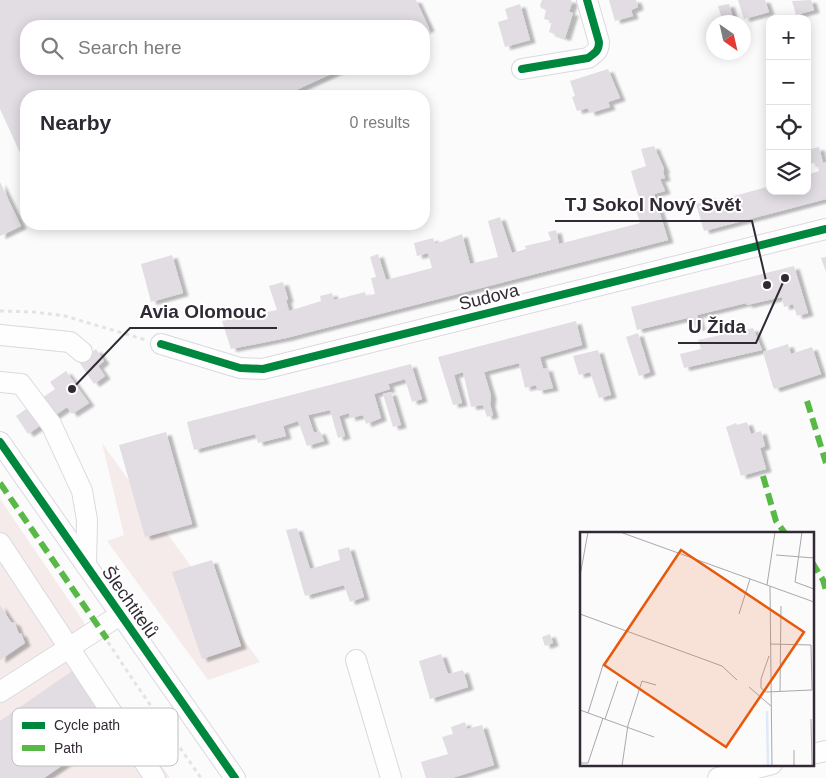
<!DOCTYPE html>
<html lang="en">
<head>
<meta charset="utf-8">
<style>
	:root { --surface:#fff; --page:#f2f2f3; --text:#2b2b33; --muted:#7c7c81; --line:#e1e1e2 }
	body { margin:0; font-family:Arial,sans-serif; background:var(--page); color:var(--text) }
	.controls { position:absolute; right:15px; top:15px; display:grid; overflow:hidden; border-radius:10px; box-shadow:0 2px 12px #0003 }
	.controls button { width:45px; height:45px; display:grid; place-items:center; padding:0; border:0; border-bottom:1px solid var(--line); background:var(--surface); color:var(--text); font:25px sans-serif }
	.compass { position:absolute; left:706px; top:15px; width:45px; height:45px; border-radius:50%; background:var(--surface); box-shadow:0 2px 12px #0003; rotate:146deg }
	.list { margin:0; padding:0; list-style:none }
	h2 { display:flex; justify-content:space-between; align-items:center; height:65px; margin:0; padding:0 20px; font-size:21px }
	h2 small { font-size:16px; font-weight:400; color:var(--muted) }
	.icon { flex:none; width:28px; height:28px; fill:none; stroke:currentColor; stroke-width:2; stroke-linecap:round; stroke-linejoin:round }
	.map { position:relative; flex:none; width:826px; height:778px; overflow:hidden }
	.search { position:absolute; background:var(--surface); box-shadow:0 2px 12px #0003; left:20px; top:20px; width:410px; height:55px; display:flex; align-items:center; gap:12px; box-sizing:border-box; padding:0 18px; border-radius:20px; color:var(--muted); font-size:19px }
	.panel { position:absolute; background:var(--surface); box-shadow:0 2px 12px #0003; left:20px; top:90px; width:410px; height:140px; border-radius:20px }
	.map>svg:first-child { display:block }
	.industrial { fill:#f4ebea }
	.building { fill:#e1dde3; filter:url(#shadow) }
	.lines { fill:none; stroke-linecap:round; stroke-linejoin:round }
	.minor-casing { stroke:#dcd8df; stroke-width:22 }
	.path { stroke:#e4e3e4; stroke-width:3; stroke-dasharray:4 4; stroke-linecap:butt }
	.minor { stroke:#fefefe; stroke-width:20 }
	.quiet { stroke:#58b947; stroke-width:6; stroke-dasharray:12 6; stroke-linecap:butt }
	.cycleway-casing { stroke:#fff; stroke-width:11 }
	.cycleway { stroke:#00873e; stroke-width:8 }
	.labels { text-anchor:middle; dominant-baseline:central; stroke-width:4; stroke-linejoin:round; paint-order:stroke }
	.street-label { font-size:18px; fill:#312a35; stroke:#fff }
	.inset-river { fill:none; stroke:#e0e9fa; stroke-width:2.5 }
	.inset-road { fill:none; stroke:#aaa7ac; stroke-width:1 }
	.view { fill:#e8590c; fill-opacity:0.15; stroke:#e8590c; stroke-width:2.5 }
	.inset-edge { fill:none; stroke:#312a35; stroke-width:2.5 }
	.key { fill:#fff; stroke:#c1bfc2; stroke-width:1 }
	.key-label { font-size:14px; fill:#312a35 }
	.leader { fill:none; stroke:#312a35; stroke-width:2 }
	.callout-dot { fill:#312a35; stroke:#fff; stroke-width:2 }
	.callout-label { font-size:19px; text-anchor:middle; font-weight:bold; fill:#312a35; stroke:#fff; stroke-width:4; stroke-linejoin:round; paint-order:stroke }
</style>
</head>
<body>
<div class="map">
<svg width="826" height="778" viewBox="0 0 826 778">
	<defs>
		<filter id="shadow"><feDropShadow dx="5.5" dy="3" stdDeviation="1" flood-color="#0004"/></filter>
	</defs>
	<rect width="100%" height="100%" fill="#fbfbfb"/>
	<g class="industrial">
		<polygon points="102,443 260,662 208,680 107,541 124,535"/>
		<polygon points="0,499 85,624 84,656 170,778 0,778"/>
	</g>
	<g class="building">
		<polygon points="0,0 416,0 429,28 424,31 424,26 26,26 26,69 342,69 283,96 26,96 26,166 0,109"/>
		<polygon points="542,0 571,0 572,3 569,12 573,13 565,38 549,32 552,21 544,19 546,10 541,8 540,5"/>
		<polygon points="609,0 636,0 638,7 631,10 633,16 615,21"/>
		<polygon points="738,0 765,0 769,12 744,19"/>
		<polygon points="811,0 814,10 796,15 792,1"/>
		<polygon points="520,4 530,40 505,47 498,22 508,19 505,9"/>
		<polygon points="729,4 734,22 723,22 718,6"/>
		<polygon points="608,69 620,98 608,102 610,107 590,113 588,108 577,111 572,97 575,96 570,81"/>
		<polygon points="654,146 664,169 663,172 665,178 660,179 665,191 654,194 668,240 286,338 231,349 222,321 277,310 269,286 283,282 288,299 286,300 289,311 321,301 320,296 332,293 334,300 365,292 366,296 375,294 371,278 376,277 370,257 378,254 386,280 432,268 428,253 417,256 414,243 433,238 435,244 462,234 470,264 498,257 488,221 500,217 512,253 526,249 525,246 551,240 548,232 556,230 559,244 640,223 636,210 642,208 631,171 646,166 641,149"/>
		<polygon points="819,147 823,163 826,162 826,199 704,231 696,204 716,198 716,201 770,186 770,191 807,191 807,175 819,171 816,162 811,164 807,150"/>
		<polygon points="0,182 21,226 0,236"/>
		<polygon points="172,255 183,293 151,302 141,264"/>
		<polygon points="826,257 826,272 821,258"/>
		<polygon points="794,266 808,313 797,316 793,304 784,307 782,297 747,305 746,303 697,315 700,327 695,328 691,317 637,330 631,307"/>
		<polygon points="576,321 582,345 540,357 543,369 547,368 553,388 538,391 536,385 525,388 519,363 484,372 491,396 490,404 493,415 487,417 483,405 471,407 463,372 454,375 462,403 453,405 438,357"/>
		<polygon points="753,328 762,350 684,368 680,354 701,349 698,340"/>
		<polygon points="638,333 650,372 639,376 626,337"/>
		<polygon points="788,344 791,354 812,347 821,374 775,389 773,387 763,352"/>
		<polygon points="96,349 104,361 98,366 105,376 94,384 79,362"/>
		<polygon points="598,350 611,395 599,398 590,372 579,375 573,356"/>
		<polygon points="411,364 422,399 412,402 405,379 388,384 390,389 374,394 381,418 366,424 363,415 350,418 349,413 339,416 345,436 338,438 330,410 308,415 314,433 320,431 324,441 317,443 307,446 298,421 283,426 286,436 258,443 255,434 194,450 187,422"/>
		<polygon points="66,371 89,403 72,414 67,407 28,434 16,416 55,389 50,382"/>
		<polygon points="391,392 401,425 393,427 383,394"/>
		<polygon points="747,422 751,434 761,431 765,446 760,448 766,469 741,476 726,427 736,423 737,425"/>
		<polygon points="166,432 192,524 145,537 119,445"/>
		<polygon points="297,528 310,569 340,560 338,550 349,547 364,597 350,602 344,585 305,596 286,530"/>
		<polygon points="212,560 241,646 202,659 172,572"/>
		<polygon points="0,605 11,622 15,623 19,634 21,633 25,643 0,660"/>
		<polygon points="550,634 553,643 545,646 542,637"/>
		<polygon points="441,654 448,674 463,670 468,687 430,699 419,661"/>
		<polygon points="75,669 116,728 44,778 0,778 0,721"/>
		<polygon points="465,722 467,729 482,725 494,765 452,778 426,778 421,762 448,754 442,737 453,734 451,727"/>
	</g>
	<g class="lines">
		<defs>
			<g id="minor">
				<path d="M522,69L588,58C595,53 599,51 599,42L587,0"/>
				<polyline points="0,335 70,342 82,352"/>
				<polyline points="161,344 240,368 263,369 826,229"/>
				<polyline points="0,382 21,384 51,424 82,491 87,520 86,565"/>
				<polyline points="0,442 235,778"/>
				<polyline points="0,543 155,778"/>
				<polyline points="356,660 391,778"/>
				<polyline points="0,692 120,615"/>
				<polyline points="812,754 826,751"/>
				<polyline points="718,778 772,764"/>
			</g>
		</defs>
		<use href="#minor" class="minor-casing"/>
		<g class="path">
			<polyline points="0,311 33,312 65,316 146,340"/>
			<polyline points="108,642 133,680 201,778"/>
		</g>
		<use href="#minor" class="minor"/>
		<g class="quiet">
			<polyline points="807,401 826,463"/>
			<polyline points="763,476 776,521 785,533"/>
			<polyline points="0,483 107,639"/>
			<polyline points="812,562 823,580 826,590"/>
		</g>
		<defs>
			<g id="cycleway">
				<path d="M522,69L588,58C595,53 599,51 599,42L587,0"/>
				<polyline points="161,344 240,368 263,369 826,229"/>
				<polyline points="0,442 235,778"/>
			</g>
		</defs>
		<use href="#cycleway" class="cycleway-casing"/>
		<use href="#cycleway" class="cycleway"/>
	</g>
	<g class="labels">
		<g class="street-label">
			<text transform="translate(489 297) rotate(-14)">Sudova</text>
			<text transform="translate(130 602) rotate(55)">Šlechtitelů</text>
		</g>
	</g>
	<g transform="translate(580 532)">
		<rect width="234" height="234" fill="#fbfbfb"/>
		<path class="inset-river" d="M187,179L188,234"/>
		<path class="inset-road" d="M40,0L234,70M222,0L215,50L234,57M196,23L234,26M0,44L8,0M187,53L195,0M190,54L192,234M0,82L142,134L157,148M159,82L170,47M189,124L181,147V156L186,160L232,158L231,113L190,112M169,155L191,174M200,159L201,74M0,178L74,205M8,181L23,133M25,187L38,149M231,187L232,234M214,218V234M0,231H8L23,186M42,234L48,193L62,149L76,153"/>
		<path class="view" d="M101,18L224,100L146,215L24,133Z"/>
		<rect width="234" height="234" class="inset-edge"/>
	</g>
	<rect x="12" y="708" width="166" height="58" rx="8" class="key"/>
	<rect x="22" y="722" width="23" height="7" fill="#00873e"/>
	<rect x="22" y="745" width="23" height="6" fill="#58b947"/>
	<g class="key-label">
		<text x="54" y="730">Cycle path</text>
		<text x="54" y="753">Path</text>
	</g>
	<path class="leader" d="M767 285L752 221H555M72 389L130 328H277M785 278L756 343H678"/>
	<g class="callout-dot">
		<circle cx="767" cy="285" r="5"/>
		<circle cx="72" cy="389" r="5"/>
		<circle cx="785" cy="278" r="5"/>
	</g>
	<g class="callout-label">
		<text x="653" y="211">TJ Sokol Nový Svět</text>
		<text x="203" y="318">Avia Olomouc</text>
		<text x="717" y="333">U Žida</text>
	</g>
</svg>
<div class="controls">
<button>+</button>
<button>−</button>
<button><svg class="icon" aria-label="locate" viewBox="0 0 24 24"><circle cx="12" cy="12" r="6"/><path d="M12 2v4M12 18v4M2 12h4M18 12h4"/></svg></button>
<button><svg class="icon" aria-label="layers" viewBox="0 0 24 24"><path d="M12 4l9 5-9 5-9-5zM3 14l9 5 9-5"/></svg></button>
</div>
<svg class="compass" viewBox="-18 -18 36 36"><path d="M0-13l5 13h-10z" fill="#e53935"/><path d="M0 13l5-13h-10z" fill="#7c7c81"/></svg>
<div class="search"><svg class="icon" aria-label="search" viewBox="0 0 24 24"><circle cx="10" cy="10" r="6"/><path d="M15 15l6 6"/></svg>Search here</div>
<section class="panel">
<h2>Nearby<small>0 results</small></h2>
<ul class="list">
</ul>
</section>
</div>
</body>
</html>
